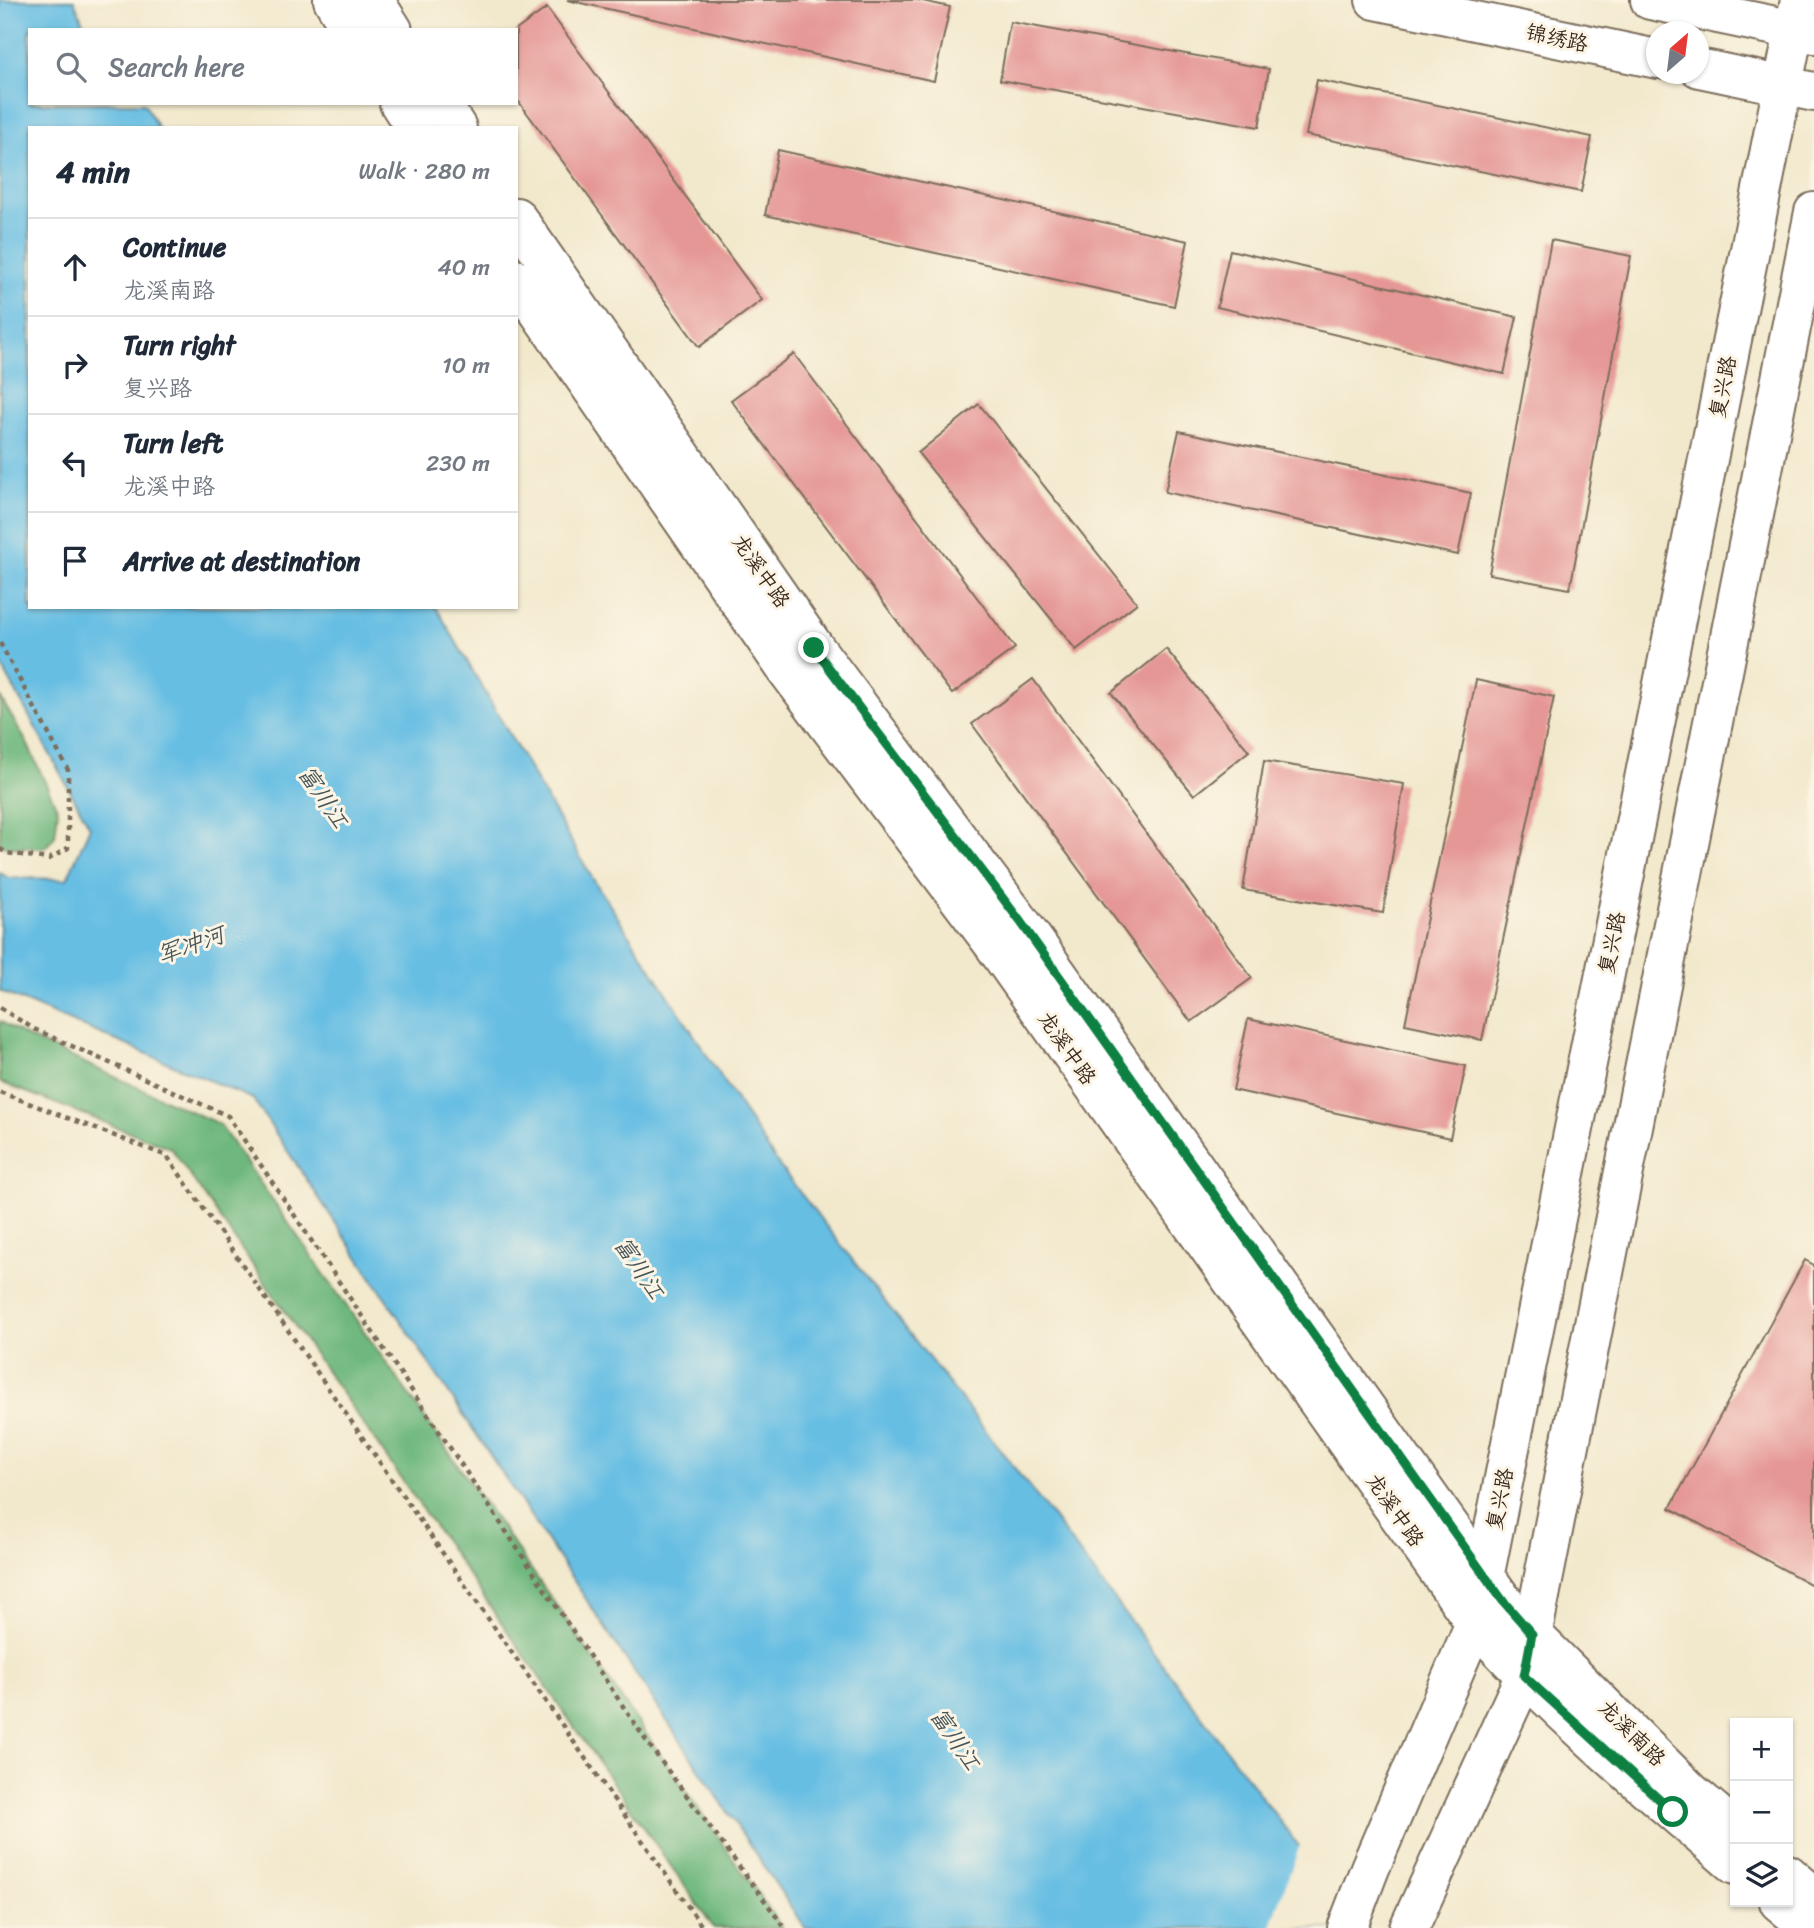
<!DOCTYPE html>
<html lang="en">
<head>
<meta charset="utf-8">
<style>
	:root { --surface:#fff; --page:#f6f6f7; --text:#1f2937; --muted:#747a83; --line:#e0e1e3 }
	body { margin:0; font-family:Sriracha,"LXGW WenKai TC",sans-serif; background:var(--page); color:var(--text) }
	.controls { position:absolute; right:21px; bottom:21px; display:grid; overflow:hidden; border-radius:0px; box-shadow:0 2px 5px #0004 }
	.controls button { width:63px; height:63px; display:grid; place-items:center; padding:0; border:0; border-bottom:2px solid var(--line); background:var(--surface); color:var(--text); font:35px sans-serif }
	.compass { position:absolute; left:1646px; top:21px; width:63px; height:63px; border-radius:50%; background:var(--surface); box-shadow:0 2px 5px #0004; rotate:28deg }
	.stop { position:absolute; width:21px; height:21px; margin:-16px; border:5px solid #0b8043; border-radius:50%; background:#fff }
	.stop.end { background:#0b8043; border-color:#fff; box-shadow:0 2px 7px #0008 }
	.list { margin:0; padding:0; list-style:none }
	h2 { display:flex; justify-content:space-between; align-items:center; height:91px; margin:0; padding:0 28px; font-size:30px }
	h2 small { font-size:23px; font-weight:400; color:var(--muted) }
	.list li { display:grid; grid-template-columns:46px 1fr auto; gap:21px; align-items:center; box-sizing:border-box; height:98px; padding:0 28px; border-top:2px solid var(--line) }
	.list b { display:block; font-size:26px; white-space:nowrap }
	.list p { margin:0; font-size:23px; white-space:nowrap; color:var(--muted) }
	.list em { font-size:23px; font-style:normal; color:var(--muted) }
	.icon { flex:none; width:38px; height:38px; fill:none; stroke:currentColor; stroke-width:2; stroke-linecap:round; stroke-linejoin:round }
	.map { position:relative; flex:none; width:1814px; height:1928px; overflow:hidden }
	.search { position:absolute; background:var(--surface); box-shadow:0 2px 5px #0004; left:28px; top:28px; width:490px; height:77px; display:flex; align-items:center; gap:18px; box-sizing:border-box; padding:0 24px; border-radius:0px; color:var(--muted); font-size:26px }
	.panel { position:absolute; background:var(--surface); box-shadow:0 2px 5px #0004; left:28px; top:126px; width:490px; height:483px; border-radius:0px }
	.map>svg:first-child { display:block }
	.forest { fill:#6eb77e; stroke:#54704e; stroke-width:2 }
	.water { fill:#66bee3; stroke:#507480; stroke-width:2 }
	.pier { fill:#f2e9cd }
	.building { fill:#e59795 }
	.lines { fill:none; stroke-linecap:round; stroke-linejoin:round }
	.secondary-casing { stroke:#7b6d5b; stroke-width:42 }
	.path { stroke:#7b6d5b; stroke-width:4.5; stroke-dasharray:5 5; stroke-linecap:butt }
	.secondary { stroke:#fff; stroke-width:38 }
	.route { stroke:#0b8043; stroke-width:9 }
	.labels { text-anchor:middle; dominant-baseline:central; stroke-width:6; stroke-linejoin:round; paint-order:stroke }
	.street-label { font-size:21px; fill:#3b2a1e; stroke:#fcf5e5 }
	.water-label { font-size:23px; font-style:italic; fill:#485659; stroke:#fcf5e5 }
</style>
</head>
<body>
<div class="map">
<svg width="1814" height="1928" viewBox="0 0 1814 1928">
	<rect width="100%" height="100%" fill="#fcf5e5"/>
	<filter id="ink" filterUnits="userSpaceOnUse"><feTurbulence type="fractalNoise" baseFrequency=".0143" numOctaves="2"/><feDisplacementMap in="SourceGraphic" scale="14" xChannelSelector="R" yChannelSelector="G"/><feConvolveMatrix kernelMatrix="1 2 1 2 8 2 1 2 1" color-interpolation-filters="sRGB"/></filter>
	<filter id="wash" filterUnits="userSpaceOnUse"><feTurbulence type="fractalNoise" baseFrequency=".00686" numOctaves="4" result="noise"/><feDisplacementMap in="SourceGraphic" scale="28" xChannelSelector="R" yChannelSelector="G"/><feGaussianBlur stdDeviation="1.57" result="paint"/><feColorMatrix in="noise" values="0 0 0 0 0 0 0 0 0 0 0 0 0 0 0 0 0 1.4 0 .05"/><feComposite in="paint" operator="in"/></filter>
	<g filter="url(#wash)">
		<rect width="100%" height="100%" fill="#f2e9cd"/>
		<g class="forest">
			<polygon points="0,697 26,741 58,810 55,836 45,848 5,847 0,844"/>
			<polygon points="0,1021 27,1037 219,1124 782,1928 714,1928 171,1148 0,1082"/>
		</g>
		<polygon class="water" points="0,0 74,0 86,30 30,30 30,103 144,103 158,128 30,128 30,607 436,607 591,876 777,1163 1048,1511 1294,1840 1367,1928 805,1928 253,1099 0,991 0,873 9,878 67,879 90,827 0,663"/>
		<polygon class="pier" points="1301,1842 1370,1926 1370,1928 1270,1928"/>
		<g id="blocks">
			<g class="building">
				<polygon points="567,0 918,0 950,7 934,81"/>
				<polygon points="547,8 762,300 699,347 516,98 516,30"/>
				<polygon points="1010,22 1269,69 1259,127 1000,80"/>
				<polygon points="1317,80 1592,137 1581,192 1306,135"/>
				<polygon points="778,150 1188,241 1174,306 765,215"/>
				<polygon points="1551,240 1631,256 1570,589 1489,574"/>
				<polygon points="1230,250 1517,317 1504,374 1217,307"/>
				<polygon points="794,354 1015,648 952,694 731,400"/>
				<polygon points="979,404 1137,603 1076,650 918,453"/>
				<polygon points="1179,431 1471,493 1458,555 1165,492"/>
				<polygon points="1166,649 1249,751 1194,795 1111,693"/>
				<polygon points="1033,679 1252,978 1191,1022 972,724"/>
				<polygon points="1476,680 1554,697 1482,1040 1405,1024"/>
				<polygon points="1264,761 1404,784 1383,913 1243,890"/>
				<polygon points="1248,1019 1466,1066 1450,1138 1233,1090"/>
				<polygon points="1805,1260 1814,1265 1814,1586 1670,1508"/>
			</g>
		</g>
	</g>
	<g filter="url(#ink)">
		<use href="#blocks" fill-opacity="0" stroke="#7b6d5b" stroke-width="2"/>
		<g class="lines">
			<defs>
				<g id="secondary">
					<polyline points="333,0 351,30"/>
					<polyline points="374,0 393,30"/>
					<polyline points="1375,0 1657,59"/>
					<polyline points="1650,0 1814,34"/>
					<polyline points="1699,68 1814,92"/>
					<polyline points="399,103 415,128"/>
					<polyline points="441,103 457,128"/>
					<polyline points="516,217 815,648 1020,921 1503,1601 1532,1634 1691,1792 1735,1829"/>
					<path d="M516,279L786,669L991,941L1475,1623C1555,1711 1645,1788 1735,1865"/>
					<polyline points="1788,1874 1814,1896"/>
					<polyline points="1779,1902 1810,1928"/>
					<polyline points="1347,1928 1370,1868 1475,1623 1800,0"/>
					<polyline points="1409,1928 1524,1677 1814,212"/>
				</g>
			</defs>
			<use href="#secondary" class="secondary-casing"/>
			<g class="path">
				<polyline points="0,643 68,770 68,848 49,859 7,853 0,849"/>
				<polyline points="0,1008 34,1029 228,1116 649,1745 785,1928"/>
				<polyline points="0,1092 167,1156 703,1928"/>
			</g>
			<use href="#secondary" class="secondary"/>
		</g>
	</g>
	<g class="lines" filter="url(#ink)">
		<polyline class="route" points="814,648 1020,921 1485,1576 1503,1601 1532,1634 1524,1676 1673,1812"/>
	</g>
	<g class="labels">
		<g class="street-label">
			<text transform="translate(1557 38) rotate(12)">锦绣路</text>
			<text transform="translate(1723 387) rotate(-79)">复兴路</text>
			<text transform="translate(761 571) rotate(55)">龙溪中路</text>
			<text transform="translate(1612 943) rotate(-79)">复兴路</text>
			<text transform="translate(1067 1048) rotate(55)">龙溪中路</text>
			<text transform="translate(1500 1499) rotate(-79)">复兴路</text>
			<text transform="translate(1395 1510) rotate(55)">龙溪中路</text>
			<text transform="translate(1632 1733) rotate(45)">龙溪南路</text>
		</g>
		<g class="water-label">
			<text transform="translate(323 797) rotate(56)">富川江</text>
			<text transform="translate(191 945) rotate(-19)">军冲河</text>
			<text transform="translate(639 1268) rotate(56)">富川江</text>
			<text transform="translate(955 1739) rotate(56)">富川江</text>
		</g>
	</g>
</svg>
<div class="controls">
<button>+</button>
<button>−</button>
<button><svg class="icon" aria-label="layers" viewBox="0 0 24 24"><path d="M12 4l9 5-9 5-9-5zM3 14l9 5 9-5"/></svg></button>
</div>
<svg class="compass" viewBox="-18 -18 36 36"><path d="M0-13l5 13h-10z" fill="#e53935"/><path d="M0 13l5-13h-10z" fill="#747a83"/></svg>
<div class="stop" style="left:1673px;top:1812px"></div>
<div class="stop end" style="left:814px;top:648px"></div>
<div class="search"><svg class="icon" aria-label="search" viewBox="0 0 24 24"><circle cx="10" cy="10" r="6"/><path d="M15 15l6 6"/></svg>Search here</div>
<section class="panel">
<h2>4 min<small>Walk · 280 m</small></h2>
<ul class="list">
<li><svg class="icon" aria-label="ahead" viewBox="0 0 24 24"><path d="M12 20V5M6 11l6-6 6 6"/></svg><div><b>Continue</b><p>龙溪南路</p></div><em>40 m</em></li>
<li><svg class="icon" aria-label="right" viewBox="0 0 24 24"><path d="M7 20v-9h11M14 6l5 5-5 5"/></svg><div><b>Turn right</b><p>复兴路</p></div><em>10 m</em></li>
<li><svg class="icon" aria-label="left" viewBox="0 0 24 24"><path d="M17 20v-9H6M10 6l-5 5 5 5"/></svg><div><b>Turn left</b><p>龙溪中路</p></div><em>230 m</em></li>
<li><svg class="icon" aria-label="arrive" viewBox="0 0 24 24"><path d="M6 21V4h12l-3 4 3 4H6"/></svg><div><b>Arrive at destination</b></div></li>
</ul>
</section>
</div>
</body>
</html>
